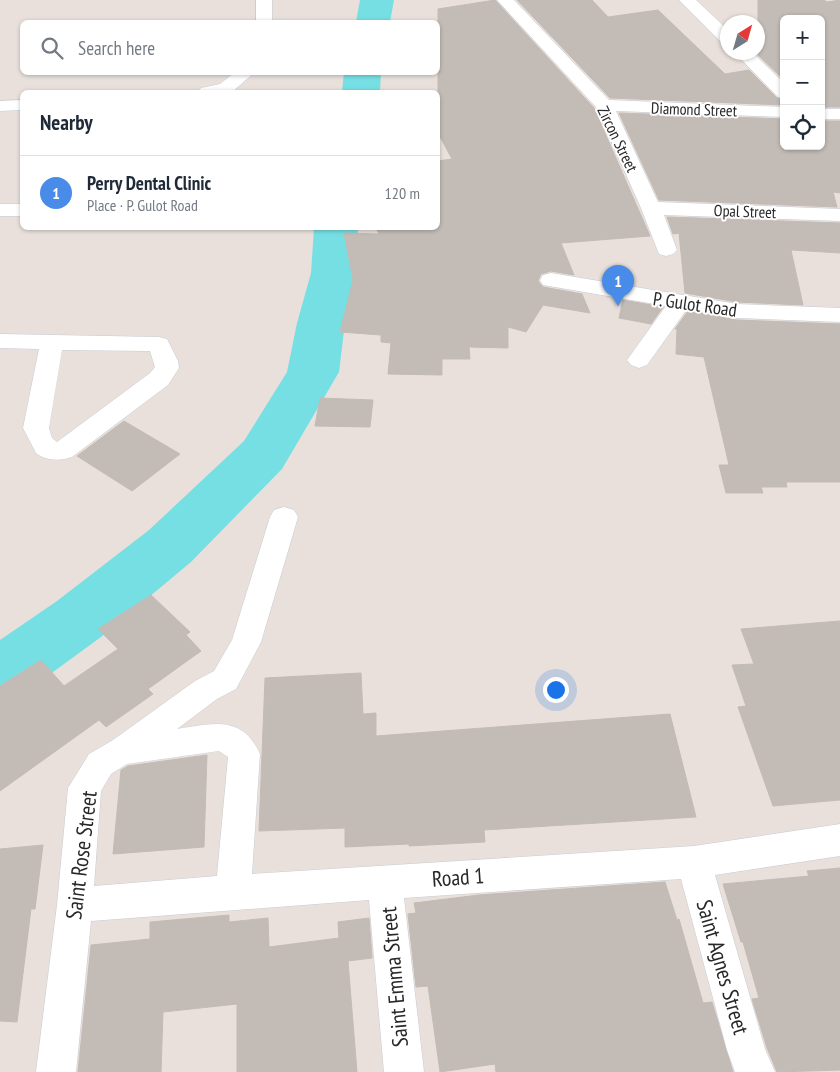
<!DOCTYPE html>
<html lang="en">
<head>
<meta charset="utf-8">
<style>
	:root { --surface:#fff; --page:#f2f2f3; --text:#1f2937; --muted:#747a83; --line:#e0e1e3; --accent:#488be9 }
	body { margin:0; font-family:"PT Sans Narrow",sans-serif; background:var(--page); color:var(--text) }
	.controls { position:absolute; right:15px; top:15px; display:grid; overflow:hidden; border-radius:8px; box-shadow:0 1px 4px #0004 }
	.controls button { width:45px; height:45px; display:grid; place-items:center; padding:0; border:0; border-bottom:1px solid var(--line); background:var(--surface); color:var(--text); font:25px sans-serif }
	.compass { position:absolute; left:720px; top:15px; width:45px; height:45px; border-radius:50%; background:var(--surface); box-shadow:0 1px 4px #0004; rotate:37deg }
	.you { position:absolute; left:555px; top:689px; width:18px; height:18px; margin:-12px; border:4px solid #fff; border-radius:50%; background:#1a73e8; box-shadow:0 0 0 8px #1a73e833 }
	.badge { display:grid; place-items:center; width:32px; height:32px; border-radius:50%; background:var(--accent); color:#fff; font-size:16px; font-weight:700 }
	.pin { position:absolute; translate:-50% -41px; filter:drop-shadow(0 1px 2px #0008) }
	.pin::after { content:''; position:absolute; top:26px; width:18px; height:15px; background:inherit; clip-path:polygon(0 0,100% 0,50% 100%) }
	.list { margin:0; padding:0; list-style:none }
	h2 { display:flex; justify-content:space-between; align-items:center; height:65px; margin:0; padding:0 20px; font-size:21px }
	h2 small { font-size:16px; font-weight:400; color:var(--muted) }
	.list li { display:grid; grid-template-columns:32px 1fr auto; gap:15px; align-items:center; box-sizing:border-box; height:75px; padding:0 20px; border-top:1px solid var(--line) }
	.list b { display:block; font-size:19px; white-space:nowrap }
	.list p { margin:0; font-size:16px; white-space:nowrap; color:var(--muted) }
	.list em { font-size:16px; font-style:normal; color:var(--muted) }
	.icon { flex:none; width:28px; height:28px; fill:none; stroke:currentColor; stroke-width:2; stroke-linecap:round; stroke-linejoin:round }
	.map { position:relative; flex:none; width:840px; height:1072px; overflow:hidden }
	.search { position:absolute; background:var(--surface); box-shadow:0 1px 4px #0004; left:20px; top:20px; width:420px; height:55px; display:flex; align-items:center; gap:12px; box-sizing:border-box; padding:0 18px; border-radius:8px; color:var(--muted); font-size:19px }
	.panel { position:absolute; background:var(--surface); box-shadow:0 1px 4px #0004; left:20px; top:90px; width:420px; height:140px; border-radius:8px }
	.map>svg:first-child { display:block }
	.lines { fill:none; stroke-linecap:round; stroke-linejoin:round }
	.river { fill:#76dfe3; fill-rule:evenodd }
	.building { fill:#c2bbb6; stroke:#c4bbb5 }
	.minor-casing { stroke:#c6ccd5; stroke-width:1 }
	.minor { fill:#fff; fill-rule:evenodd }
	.labels { text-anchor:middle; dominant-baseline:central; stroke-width:4; stroke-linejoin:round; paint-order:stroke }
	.far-street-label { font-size:16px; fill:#282828; stroke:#fff }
	.street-label { font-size:19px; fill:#282828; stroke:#fff }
	.near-street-label { font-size:22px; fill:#282828; stroke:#fff }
</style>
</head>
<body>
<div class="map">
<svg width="840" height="1072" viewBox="0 0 840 1072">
	<rect width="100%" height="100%" fill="#e9e0db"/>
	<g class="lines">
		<g class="river">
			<polygon points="360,0 394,0 390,22 356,22"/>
			<polygon points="344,72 381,72 380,92 342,92"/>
			<polygon points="314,228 358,228 357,273 345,323 339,372 282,469 191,562 101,637 23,694 0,702 0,640 57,601 149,530 244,441 287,372 297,323 311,273"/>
		</g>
	</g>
	<g class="building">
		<polygon points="495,0 594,108 650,236 561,243 574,275 551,271 541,274 538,281 543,287 582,294 590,313 543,305 526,332 508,327 508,348 469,347 470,359 442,359 442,375 388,374 391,343 381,342 381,335 340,332 353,280 344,233 379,234 376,228 438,228 438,161 452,159 438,133 438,9"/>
		<polygon points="517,0 592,0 608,17 658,10 725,74 749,70 777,98 784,100 784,105 610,98"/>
		<polygon points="758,0 824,0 827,2 840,0 840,107 821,107 821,19 784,19 784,80 758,55"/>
		<polygon points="619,113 784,119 784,146 821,146 821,121 840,121 840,193 833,192 837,207 659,200"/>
		<polygon points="667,217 840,223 840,253 791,250 803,305 737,302 685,293 679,233 673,234"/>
		<polygon points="623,300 663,307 651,324 619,318"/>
		<polygon points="688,311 737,320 840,324 840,482 786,482 787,487 761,487 763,493 726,493 719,465 729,465 704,357 676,354 677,329 675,329"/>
		<polygon points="320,398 373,400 370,427 315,426"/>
		<polygon points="124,421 180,454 132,491 77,456"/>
		<polygon points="151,595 190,632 186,635 201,651 148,689 153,694 106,727 99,720 0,791 0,686 41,660 64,686 118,649 98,629"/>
		<polygon points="840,621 840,800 773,806 738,707 746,706 732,665 754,664 741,629"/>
		<polygon points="361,673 363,714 376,713 376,736 670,714 696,817 484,830 485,842 409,846 409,844 345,847 345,828 259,831 265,678"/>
		<polygon points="207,755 204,847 113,854 121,770 128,766"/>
		<polygon points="43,845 35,909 31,909 17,1022 0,1021 0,849"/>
		<polygon points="840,868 840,1070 777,1072 767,1048 752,999 759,998 743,942 741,942 723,884 809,876 807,871"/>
		<polygon points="665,882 677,920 679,919 703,1003 712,1002 733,1072 496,1072 495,1064 440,1072 428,986 416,987 408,914 416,913 414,903 479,895"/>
		<polygon points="229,915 229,922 268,918 269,947 339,938 338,922 369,918 372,958 348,961 357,1072 237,1072 237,1004 163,1012 161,1072 78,1072 91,945 150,939 150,922"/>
	</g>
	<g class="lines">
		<defs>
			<g id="minor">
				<rect x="256" y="0" width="16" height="22"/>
				<polygon points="497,0 514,0 609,100 784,107 784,117 616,111 658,202 840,209 840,221 664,215 677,250 673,254 666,256 659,254 641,208 596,107"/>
				<polygon points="679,0 696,0 728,30 728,44 722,43"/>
				<polygon points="734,52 752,52 784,83 784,98 778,97"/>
				<polygon points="235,72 255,72 232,92 198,92 201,88 220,84"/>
				<polygon points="22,100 22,110 0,111 0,101"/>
				<rect x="821" y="109" width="19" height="10"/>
				<rect x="0" y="204" width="22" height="12"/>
				<polygon points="551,273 737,304 840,308 840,322 737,318 687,309 647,365 639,368 631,365 627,360 666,306 543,285 540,280 543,275"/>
				<path d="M0,334L159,337L167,339L178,361L179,368L168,385L72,457C60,461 46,461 36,453L23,428L39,349L0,348ZM62,350L150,351L155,367L150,373L57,442L52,438L49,428Z"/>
				<path d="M284,507L294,510L298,517L261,642L236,689L217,699L177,729C212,724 242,714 260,754L252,874L694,846L840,824V856L715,875L765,1049L775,1072H735L727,1050L681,879L404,898L424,1072H384L369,900L91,921L76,1072H36L57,905L68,788L89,754L113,740L195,681L214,671L232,640L270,517L274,510ZM219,751L228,757L217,876L94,886L101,791L111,774L127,764Z"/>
			</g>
		</defs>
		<use href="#minor" class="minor-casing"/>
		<use href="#minor" class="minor"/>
	</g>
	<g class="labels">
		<g class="far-street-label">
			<text transform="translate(694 109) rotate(2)">Diamond Street</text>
			<text transform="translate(618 139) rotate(64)">Zircon Street</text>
			<text transform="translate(745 211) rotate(2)">Opal Street</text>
		</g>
		<g class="street-label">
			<text transform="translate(695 304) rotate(8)">P. Gulot Road</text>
		</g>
		<g class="near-street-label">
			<text transform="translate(81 855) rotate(-83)">Saint Rose Street</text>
			<text transform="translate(458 877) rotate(-4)">Road 1</text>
			<text transform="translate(723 967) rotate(74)">Saint Agnes Street</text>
			<text transform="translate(394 977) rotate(-95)">Saint Emma Street</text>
		</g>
	</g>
</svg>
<div class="controls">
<button>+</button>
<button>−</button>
<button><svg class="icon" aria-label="locate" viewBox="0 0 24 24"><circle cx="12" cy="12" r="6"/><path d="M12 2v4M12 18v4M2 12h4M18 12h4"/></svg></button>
</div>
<svg class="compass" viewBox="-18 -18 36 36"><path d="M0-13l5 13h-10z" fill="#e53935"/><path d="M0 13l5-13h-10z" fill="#747a83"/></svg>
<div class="you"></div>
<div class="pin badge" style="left:618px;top:306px">1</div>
<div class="search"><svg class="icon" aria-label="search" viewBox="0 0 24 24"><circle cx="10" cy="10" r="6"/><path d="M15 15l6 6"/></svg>Search here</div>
<section class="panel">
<h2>Nearby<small></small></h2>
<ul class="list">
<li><span class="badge">1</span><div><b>Perry Dental Clinic</b><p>Place · P. Gulot Road</p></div><em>120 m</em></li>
</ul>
</section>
</div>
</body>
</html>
